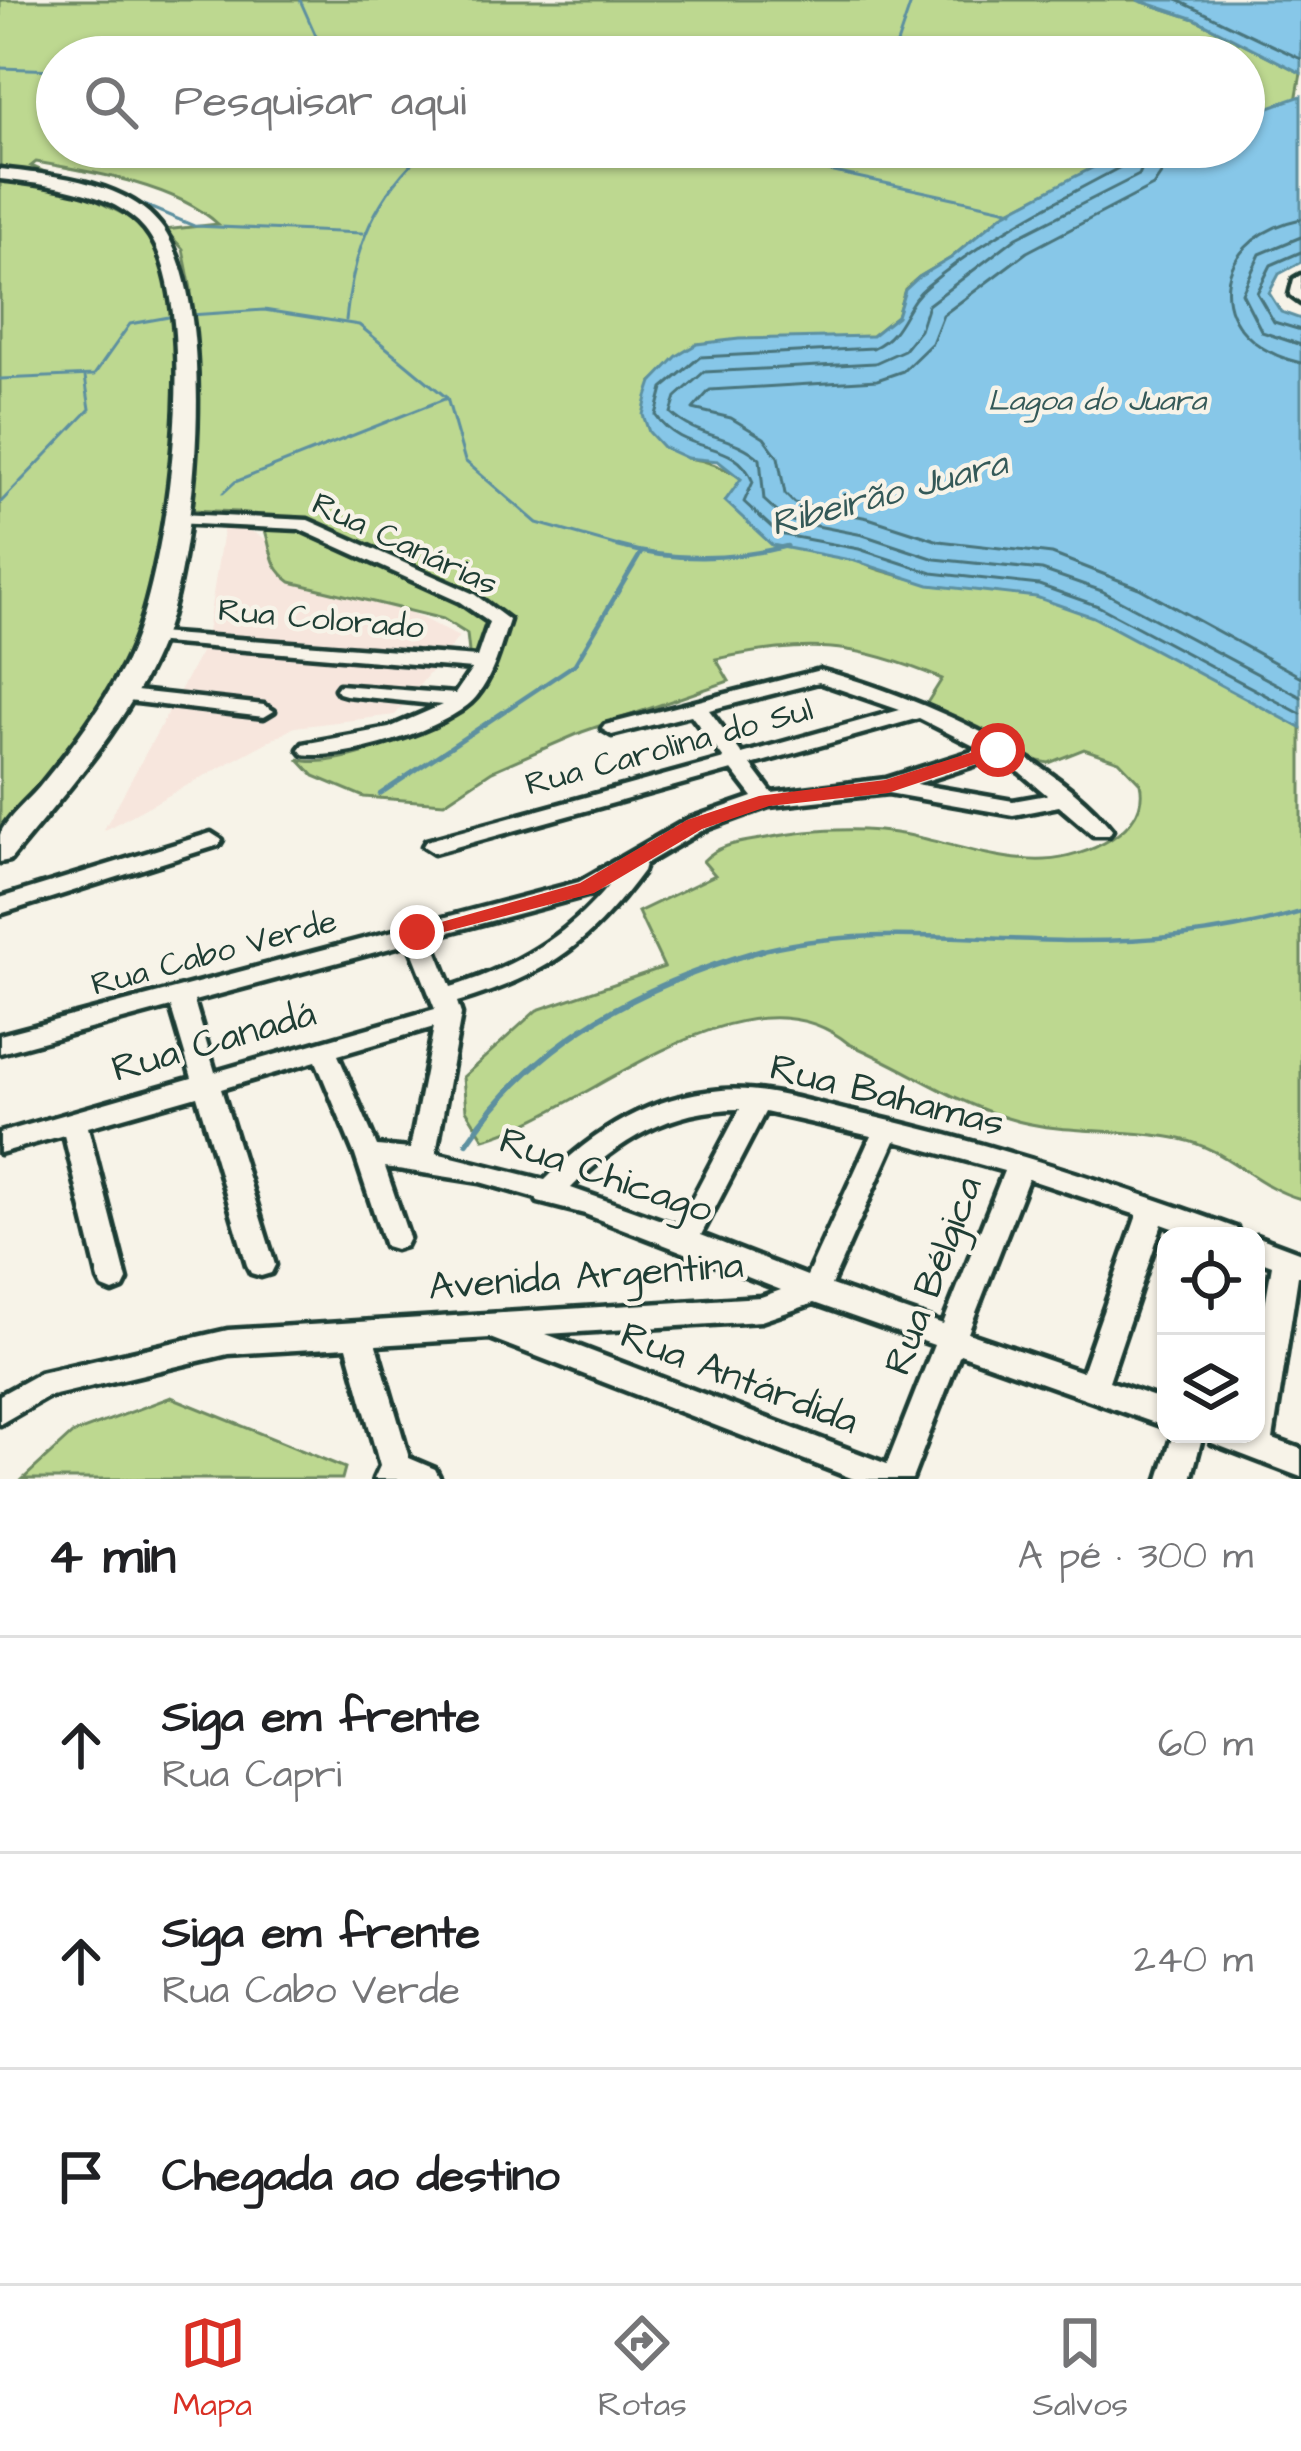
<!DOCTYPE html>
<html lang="pt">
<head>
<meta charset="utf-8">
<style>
	:root { --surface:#fff; --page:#f2f2f2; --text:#202124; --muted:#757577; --line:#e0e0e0; --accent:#d93025 }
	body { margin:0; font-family:"Architects Daughter",sans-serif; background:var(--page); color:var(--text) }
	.controls { position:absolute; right:36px; bottom:36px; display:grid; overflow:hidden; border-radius:24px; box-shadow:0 3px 9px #0004 }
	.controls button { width:108px; height:108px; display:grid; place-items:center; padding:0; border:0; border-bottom:3px solid var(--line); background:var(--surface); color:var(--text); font:60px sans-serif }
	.stop { position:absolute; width:36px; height:36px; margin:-27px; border:9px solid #d93025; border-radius:50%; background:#fff }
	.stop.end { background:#d93025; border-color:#fff; box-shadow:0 3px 12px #0008 }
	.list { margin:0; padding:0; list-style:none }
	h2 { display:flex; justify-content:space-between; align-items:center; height:156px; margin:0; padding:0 48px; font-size:51px }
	h2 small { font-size:39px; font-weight:400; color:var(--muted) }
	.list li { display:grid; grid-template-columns:78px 1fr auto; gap:36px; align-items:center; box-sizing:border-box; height:216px; padding:0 48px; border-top:3px solid var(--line) }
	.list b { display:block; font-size:45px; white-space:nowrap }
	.list p { margin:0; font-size:39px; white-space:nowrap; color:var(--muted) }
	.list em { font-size:39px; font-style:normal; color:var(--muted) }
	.icon { flex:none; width:66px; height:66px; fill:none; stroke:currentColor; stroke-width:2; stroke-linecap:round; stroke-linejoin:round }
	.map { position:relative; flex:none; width:1301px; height:1479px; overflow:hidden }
	.search { position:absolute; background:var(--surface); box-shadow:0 3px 9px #0004; left:36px; right:36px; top:36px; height:132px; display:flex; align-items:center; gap:30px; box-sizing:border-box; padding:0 42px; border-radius:66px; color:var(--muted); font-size:45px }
	.sheet { height:804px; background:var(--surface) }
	nav { display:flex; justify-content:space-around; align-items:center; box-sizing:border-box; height:168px; border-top:3px solid var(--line); background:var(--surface); font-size:33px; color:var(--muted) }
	nav a { display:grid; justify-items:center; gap:6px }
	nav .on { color:var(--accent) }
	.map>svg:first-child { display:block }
	.built { fill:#f7e6dd }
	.green { fill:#bdd890; stroke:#6e8a62; stroke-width:3 }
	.water { fill:#87c7e8; stroke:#5d90a0; stroke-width:3 }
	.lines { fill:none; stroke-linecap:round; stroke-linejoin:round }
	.shore { stroke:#49747c; stroke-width:3 }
	.stream-far2 { stroke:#5d90a0; stroke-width:3 }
	.stream-far1 { stroke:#5d90a0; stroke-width:4.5 }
	.stream { stroke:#5d90a0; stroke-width:6 }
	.minor-casing { stroke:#1f3d34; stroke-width:9 }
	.major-casing { stroke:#1f3d34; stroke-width:9 }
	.minor { fill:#f7f3e8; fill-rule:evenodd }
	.major { fill:#f7f3e8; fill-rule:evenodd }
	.route { fill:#d93025 }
	.labels { text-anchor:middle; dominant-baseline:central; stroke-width:9; stroke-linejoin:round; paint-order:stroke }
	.far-water-label { font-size:30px; font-style:italic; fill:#345958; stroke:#f7f3e8 }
	.street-label { font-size:33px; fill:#1f3d34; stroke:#f7f3e8 }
	.water-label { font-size:36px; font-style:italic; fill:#345958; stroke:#f7f3e8 }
	.near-street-label { font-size:39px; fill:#1f3d34; stroke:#f7f3e8 }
</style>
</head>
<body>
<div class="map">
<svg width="1301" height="1479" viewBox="0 0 1301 1479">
	<rect width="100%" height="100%" fill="#f7f3e8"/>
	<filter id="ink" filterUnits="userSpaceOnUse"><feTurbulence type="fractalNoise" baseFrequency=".00833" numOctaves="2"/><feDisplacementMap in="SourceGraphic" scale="24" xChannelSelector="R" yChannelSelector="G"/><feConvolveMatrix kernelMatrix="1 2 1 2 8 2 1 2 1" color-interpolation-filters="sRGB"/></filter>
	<g filter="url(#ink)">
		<polygon class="built" points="225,518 459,637 395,715 295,727 103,831 205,645"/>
		<g class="green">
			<path d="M0,0H1137L1195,19L1301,73L1296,101L1244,116V57H57V147H1134L1002,215L951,258L919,277L905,289L897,316L872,336L697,344L652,382L687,458C753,465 797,533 857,561C916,589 976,582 1037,597C1130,619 1218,682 1301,728V1199C1256,1187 1228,1149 1180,1139C1123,1127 1063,1136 1007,1118C952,1101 902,1066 849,1044C745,956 586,1113 484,1139L466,1110L463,1077L537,1010L664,967L638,912L715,875L703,861C720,844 738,843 761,839C810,829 860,826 908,835C953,844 999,862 1045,860C1084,858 1151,831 1140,783L1119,761L1084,749L1049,763L1027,759L922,711L942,679C856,642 808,640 716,659L729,681L582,732L492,771L444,803L364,797L314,776L298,759C333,772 427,730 463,713L454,694L471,670L467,634L443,619L291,582C270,567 272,552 265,530L238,512L192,510L191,289L183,249L165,230L218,224C177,186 95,172 36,162L31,166L45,172L38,177L0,172Z"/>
			<polygon points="0,178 79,192 141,223 168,251 176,290 173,479 150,616 100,708 0,838"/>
			<polygon points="171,1397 345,1468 342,1479 23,1479 72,1434"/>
		</g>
		<g class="water">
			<polygon points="1137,0 1301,0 1301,73 1195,19"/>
			<polygon points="1301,96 1301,262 1279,274 1269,293 1281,312 1301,319 1301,728 1093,617 1036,597 929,585 855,561 772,545 725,501 741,479 718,461 687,458 663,447 649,432 643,415 647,397 652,382 677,356 697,344 739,339 872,336 897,316 905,290 919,277 951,258 1002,215 1070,179 1134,147 1244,147 1244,116"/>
		</g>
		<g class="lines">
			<g class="shore">
				<polyline points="1177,0 1301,59"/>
				<path d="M1136,147L1130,162C1060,199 988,235 927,286C903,305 904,334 873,348L700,357L663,388L656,415C685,458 735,436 753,482L744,502L779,534L859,549L932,573L1039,585L1098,606L1301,714"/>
				<path d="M1151,147L1139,175L1017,237L928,305L920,330L904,350L875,363L704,372L676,397L671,413C697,438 734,435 760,459L764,500L786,520L863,535L935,559L1042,570L1102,591L1301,697"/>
				<polyline points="1169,147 1166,167 1153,186 1027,252 943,315 932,343 903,371 877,380 710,390 693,409 731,418 764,438 778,457 785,494 794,503 868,518 939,541 1052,554 1139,588 1301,677"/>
				<path d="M1301,219C1203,240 1203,341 1301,363"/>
				<polyline points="1301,237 1260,254 1242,293 1262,332 1301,345"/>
				<polyline points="1301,252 1271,265 1257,293 1274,322 1301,330"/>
			</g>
			<g class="stream-far2">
				<polyline points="300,0 320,45 347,57"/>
				<polyline points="244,57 332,53"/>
				<polyline points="876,57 897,44 912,0"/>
				<polyline points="0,68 57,70"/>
				<polyline points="793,163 1013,211"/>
				<polyline points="0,168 48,175"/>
				<polyline points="106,189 194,226 362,233"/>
				<polyline points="190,315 264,310 359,325 447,398 465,461 537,523 629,549"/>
				<path d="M346,320C353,249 375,194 429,147"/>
				<polyline points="0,379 94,375 130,324 169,317"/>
				<polyline points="223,493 235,482 447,398"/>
				<polyline points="0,503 90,409 85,377"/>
				<polyline points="776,549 788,546"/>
			</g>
			<g class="stream-far1">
				<path d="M618,546C673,562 733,560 787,546"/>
				<polyline points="380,794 575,664 641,553"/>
				<path d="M752,953C853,925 960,939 1064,941C1146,942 1222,935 1301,912"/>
			</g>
			<path class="stream" d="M467,1143C536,1039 644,984 762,950"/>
			<defs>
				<g id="minor">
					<polygon points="1301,275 1301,303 1290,295 1294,279"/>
					<path d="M180,514L308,520L474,594L509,620C500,647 494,675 476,697C449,729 343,761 303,754L299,749L303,744L389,728L442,705L346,695L339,693L336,689L339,685L455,694L472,669L151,642L144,640L141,636L144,632L477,657L489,622L460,602L299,529L174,523L171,519L174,515Z"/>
					<path d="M820,670C914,695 1050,753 1112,830L1109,835H1093L1059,806L1013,815L888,793L769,806L703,830L645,864L643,871C586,948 547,974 457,1002L461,1014L436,1153L545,1180C595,1130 650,1096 722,1090C764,1087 807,1101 848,1111C980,1140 1109,1182 1236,1228L1240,1236H1195L1162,1224L1109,1381L1166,1401V1427L960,1354L912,1479H854L490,1338L376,1345L409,1458L435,1469L440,1479H374L380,1466L347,1347L228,1354L47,1397L0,1424V1395L40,1373L228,1330L761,1297L781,1290L585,1214L538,1202L536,1198L480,1182L385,1167L409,1238L405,1246L395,1249L385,1246L355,1155L316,1061L221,1089L275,1265L271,1273L261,1276L251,1273L247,1265L197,1096L88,1127L127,1280L123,1288L113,1292L103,1288L99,1280L64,1135L0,1153V1133L192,1078L171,1007L0,1053V1035L579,882L687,820L753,797L732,770L434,853L423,846L426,841L724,759L691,715L612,735L602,729L605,725ZM819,682L900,710L742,754L709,710ZM919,718L980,749L886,779L772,793L751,765ZM996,758L1021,773L1047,795L1013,801L916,784ZM608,886C565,938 515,967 451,987L431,937L595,893ZM409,943L435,1009L215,1072L194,1001ZM434,1027L410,1149L377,1146L338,1055ZM740,1109L678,1226L571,1188C618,1140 671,1109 740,1109ZM765,1112L871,1136L807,1276L701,1235ZM895,1141L1004,1171L943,1324L831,1285ZM1028,1179L1137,1215L1082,1372L968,1333ZM814,1303L934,1345L887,1464L546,1334L761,1321Z"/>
					<polygon points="118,689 264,705 274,711 264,717 111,699 108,695 111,691"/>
					<polygon points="211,833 222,840 219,845 0,914 0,898"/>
					<polygon points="1256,1236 1301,1253 1301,1276 1298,1276 1273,1439 1301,1449 1301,1477 1212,1443 1208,1434 1256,1434 1256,1357 1272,1265 1256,1259"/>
					<polygon points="1173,1434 1203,1434 1191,1479 1159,1479"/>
				</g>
				<path id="major" d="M0,169C50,175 126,181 160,225C220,300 196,548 164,635C133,719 66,791 10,860L0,862C0,855 0,842 0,835C5,819 30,799 41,785C71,748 101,709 124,665C167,584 206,303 145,229C113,190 46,185 0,179Z"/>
			</defs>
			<use href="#minor" class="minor-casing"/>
			<use href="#major" class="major-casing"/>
			<use href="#minor" class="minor"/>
			<use href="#major" class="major"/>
		</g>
	</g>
	<polygon class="route" points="998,744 1008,750 1005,754 888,793 769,806 702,829 594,893 417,939 406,932 580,883 687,820 759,796 885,780"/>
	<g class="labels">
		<g class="far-water-label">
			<text x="1097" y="401">Lagoa do Juara</text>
		</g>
		<g class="street-label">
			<text transform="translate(405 544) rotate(25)">Rua Canárias</text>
			<text transform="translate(321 619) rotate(5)">Rua Colorado</text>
			<text transform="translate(669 747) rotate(-15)">Rua Carolina do Sul</text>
			<text transform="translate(214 953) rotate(-15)">Rua Cabo Verde</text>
		</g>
		<g class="water-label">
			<text transform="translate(889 494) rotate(-15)">Ribeirão Juara</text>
		</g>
		<g class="near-street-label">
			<text transform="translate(214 1042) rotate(-16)">Rua Canadá</text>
			<text transform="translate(887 1096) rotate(14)">Rua Bahamas</text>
			<text transform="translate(606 1176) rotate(19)">Rua Chicago</text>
			<text transform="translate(934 1276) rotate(-69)">Rua Bélgica</text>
			<text transform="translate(586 1277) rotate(-4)">Avenida Argentina</text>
			<text transform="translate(739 1379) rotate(21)">Rua Antárdida</text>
		</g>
	</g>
</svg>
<div class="controls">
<button><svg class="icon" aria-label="locate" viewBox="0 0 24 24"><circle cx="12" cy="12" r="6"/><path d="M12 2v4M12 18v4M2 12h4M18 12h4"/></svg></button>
<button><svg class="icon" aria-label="layers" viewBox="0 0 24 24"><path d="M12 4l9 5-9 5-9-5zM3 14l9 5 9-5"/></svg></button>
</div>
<div class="stop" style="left:998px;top:750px"></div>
<div class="stop end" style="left:417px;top:932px"></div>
<div class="search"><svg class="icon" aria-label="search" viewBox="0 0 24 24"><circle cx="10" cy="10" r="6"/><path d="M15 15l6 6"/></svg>Pesquisar aqui</div>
</div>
<section class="sheet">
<h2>4 min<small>A pé · 300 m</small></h2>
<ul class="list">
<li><svg class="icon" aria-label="ahead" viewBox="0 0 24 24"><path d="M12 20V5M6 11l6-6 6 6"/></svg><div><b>Siga em frente</b><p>Rua Capri</p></div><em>60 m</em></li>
<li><svg class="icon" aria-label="ahead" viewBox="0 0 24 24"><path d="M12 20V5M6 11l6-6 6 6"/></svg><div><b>Siga em frente</b><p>Rua Cabo Verde</p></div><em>240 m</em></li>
<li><svg class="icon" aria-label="arrive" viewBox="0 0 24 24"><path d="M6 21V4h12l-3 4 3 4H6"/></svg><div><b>Chegada ao destino</b></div></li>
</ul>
</section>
<nav>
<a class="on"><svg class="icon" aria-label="map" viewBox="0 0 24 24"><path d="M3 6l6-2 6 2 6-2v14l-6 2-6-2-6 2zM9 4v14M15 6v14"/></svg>Mapa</a>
<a><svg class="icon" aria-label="directions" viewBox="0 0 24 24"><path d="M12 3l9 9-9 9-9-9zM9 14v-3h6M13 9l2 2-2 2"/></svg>Rotas</a>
<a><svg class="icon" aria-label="saved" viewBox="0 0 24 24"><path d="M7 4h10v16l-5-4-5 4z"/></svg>Salvos</a>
</nav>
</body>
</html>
